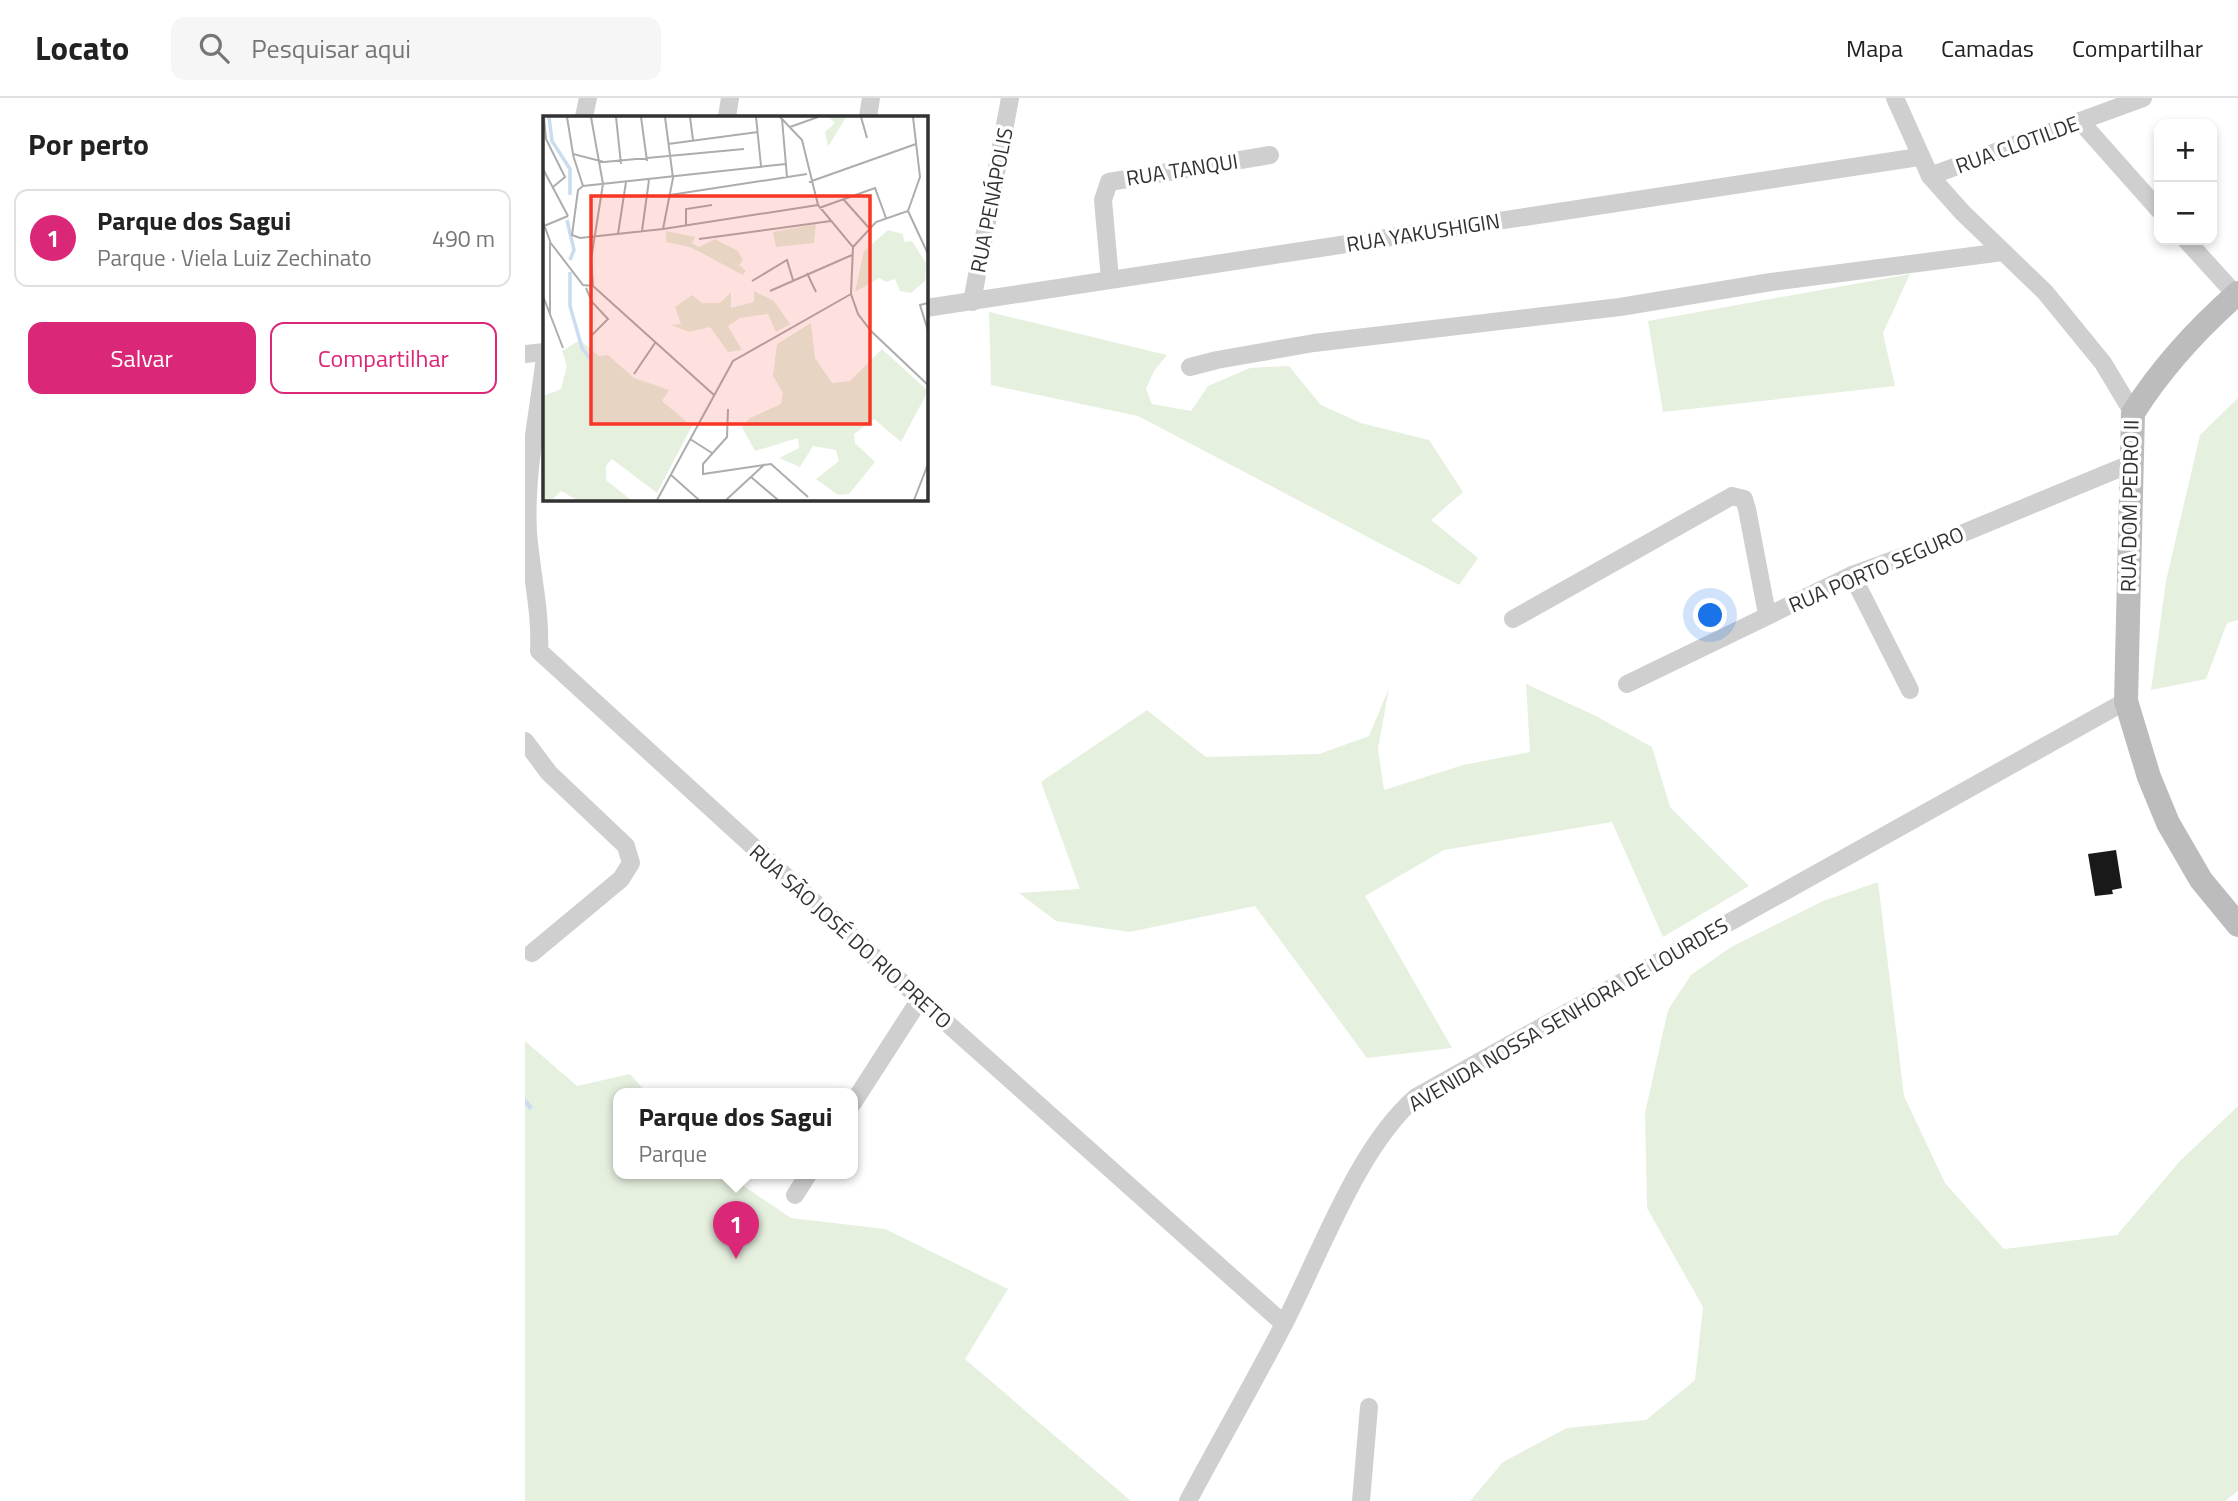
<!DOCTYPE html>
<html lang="pt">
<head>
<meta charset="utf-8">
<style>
	:root { --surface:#fff; --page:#f6f6f6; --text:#222; --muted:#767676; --line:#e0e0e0; --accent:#db2777 }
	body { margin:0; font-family:"Titillium Web",sans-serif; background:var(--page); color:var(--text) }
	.controls { position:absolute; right:21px; top:21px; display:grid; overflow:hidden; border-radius:14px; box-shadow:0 4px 10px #0003 }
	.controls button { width:63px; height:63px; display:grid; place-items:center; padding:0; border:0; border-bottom:2px solid var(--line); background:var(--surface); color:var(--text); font:35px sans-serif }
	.you { position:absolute; left:1186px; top:518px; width:24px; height:24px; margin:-18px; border:5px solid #fff; border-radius:50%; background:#1a73e8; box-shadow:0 0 0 10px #1a73e833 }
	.badge { display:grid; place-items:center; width:46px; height:46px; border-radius:50%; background:var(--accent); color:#fff; font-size:23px; font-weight:700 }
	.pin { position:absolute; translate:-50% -58px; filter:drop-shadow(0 2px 4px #0008) }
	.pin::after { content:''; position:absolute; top:37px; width:24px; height:21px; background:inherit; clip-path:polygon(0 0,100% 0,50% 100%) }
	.popup { position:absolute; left:88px; top:990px; width:245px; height:91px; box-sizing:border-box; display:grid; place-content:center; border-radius:14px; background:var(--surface); filter:drop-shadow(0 2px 5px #0005); font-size:23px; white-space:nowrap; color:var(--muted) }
	.popup b { font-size:26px; color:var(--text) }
	.popup::after { content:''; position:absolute; left:50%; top:100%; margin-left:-14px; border:14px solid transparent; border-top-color:var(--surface) }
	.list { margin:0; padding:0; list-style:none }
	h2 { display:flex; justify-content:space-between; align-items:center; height:91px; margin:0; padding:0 28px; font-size:30px }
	h2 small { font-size:23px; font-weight:400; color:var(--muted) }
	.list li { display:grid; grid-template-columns:46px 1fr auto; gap:21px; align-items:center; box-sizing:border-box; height:98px; margin:0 14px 14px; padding:0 14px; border:2px solid var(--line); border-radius:14px }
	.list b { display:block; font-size:26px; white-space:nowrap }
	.list p { margin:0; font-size:23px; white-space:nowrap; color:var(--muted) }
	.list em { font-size:23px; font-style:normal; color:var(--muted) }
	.actions { display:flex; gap:14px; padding:21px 28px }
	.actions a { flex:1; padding:16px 0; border:2px solid var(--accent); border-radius:14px; text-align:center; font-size:24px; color:var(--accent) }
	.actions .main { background:var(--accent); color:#fff }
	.icon { flex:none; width:38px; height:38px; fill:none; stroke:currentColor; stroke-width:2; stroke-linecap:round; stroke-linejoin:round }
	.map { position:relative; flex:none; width:1713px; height:1403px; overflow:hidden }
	header { display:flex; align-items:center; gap:42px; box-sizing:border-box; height:98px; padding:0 35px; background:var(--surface); border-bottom:2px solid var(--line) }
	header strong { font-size:33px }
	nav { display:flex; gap:38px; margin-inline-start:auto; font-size:24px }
	.search { width:490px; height:63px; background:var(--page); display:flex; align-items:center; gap:18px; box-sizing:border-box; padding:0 24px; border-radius:14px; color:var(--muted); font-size:26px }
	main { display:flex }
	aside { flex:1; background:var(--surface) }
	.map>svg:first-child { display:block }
	.green { fill:#e6f0df }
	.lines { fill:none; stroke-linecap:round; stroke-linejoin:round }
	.stream { stroke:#cbdcf1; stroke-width:4.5 }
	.building { fill:#191919 }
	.street { stroke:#cfcfcf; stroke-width:18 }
	.secondary { stroke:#bcbcbc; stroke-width:24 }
	.labels { text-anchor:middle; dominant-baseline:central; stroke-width:7; stroke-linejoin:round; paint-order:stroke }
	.street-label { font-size:21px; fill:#323232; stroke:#fff }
	.inset-river { fill:none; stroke:#cbdcf1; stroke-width:3.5 }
	.inset-road { fill:none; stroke:#adadad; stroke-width:2 }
	.view { fill:#f73626; fill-opacity:0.15; stroke:#f73626; stroke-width:3.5 }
	.inset-edge { fill:none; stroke:#323232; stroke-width:3.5 }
</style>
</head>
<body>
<header>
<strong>Locato</strong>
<div class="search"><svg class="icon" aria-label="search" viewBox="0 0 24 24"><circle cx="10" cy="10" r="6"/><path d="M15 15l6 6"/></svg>Pesquisar aqui</div>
<nav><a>Mapa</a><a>Camadas</a><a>Compartilhar</a></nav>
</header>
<main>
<aside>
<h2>Por perto<small></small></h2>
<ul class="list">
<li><span class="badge">1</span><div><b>Parque dos Sagui</b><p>Parque · Viela Luiz Zechinato</p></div><em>490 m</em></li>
</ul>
<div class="actions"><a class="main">Salvar</a><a>Compartilhar</a></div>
</aside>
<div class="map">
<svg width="1713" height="1403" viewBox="0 0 1713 1403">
	<rect width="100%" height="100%" fill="#fff"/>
	<g class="green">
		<polygon points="1385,176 1358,235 1370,288 1138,314 1123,223"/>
		<polygon points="464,214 642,257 629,273 621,291 627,306 666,313 683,288 725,270 764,268 796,307 836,325 904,342 938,394 906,422 953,460 934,487 613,318 466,287"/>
		<polygon points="1713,300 1713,522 1702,525 1681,581 1626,592 1641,483 1675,337"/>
		<polygon points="1001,586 1069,617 1127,649 1145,709 1224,788 1138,839 1087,724 919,752 840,798 927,950 842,960 730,808 604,834 531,823 494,795 555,791 516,684 622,612 681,659 794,656 844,638 864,590 853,651 859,692 938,667 1005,654"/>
		<polygon points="1353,784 1379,998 1420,1085 1479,1151 1592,1137 1655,1063 1713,1008 1713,1393 1700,1403 945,1403 978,1364 1042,1330 1121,1322 1170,1282 1178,1209 1122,1110 1120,1015 1143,912 1166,877 1206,849 1298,803"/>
		<polygon points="0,943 52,988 105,976 122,995 94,995 94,1075 199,1075 266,1120 360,1131 483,1191 440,1261 606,1403 0,1403"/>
	</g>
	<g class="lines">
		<polyline class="stream" points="0,1003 5,1009"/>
	</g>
	<polygon class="building" points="1591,752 1597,790 1587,792 1588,796 1570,798 1563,756"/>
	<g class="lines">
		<g class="street">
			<polyline points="1370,0 1405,78 1437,114 1520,194 1578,265 1608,315"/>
			<polyline points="59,19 63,0"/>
			<polyline points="202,19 205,0"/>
			<polyline points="343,19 346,0"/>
			<polyline points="1555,23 1634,112"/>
			<polyline points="1405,78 1618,0"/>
			<polyline points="1661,142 1711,197"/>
			<polyline points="585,181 578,102 584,84 745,57"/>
			<polyline points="447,204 485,0"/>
			<polyline points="401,210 1394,59"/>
			<polyline points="0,256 19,254"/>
			<path d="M19,267C12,322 0,379 3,434C6,475 16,512 14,553L395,901L759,1226"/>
			<polyline points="665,269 692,262 789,245 1095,209 1246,184 1478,154"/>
			<polyline points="1327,477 1385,592"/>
			<polyline points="988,521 1207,398 1219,401 1222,411 1242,516"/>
			<polyline points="1102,586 1327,477 1407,448 1605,366"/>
			<polyline points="0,643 24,675 101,748 106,765 96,781 7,855"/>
			<polyline points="328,1005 395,901"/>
			<polyline points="270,1097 284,1075"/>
			<path d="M663,1403C695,1343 729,1284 760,1224C796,1154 833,1049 891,999L1601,603"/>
			<polyline points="836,1403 844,1309"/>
		</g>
		<path class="secondary" d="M1713,195C1672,231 1637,269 1608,315L1601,603L1624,679L1643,725L1676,782L1713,827"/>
	</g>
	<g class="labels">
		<g class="street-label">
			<text transform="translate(1492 46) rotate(-20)">RUA CLOTILDE</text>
			<text transform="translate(657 71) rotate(-9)">RUA TANQUI</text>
			<text transform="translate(466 102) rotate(-79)">RUA PENÁPOLIS</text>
			<text transform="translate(898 134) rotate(-9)">RUA YAKUSHIGIN</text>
			<text transform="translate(1604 408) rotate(-89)">RUA DOM PEDRO II</text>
			<text transform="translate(1351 471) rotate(-23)">RUA PORTO SEGURO</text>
			<text transform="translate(326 838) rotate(42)">RUA SÃO JOSÉ DO RIO PRETO</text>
			<text transform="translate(1043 916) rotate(-30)">AVENIDA NOSSA SENHORA DE LOURDES</text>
		</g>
	</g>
	<g transform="translate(18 18)">
		<rect width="385" height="385" fill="#fff"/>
		<path d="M285,1H303L285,31L282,16L292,7ZM273,108L271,127L233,131L230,116ZM345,114L360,118L361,126L369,125L383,147L382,165L368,177L357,175L352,163L343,166L336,162L312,176L321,135ZM123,115L152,121L149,127L156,131L172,123L195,135L200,144L196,149L203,155L200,159L147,131L123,126ZM211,175L231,185L247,208L233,216L225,198L197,202L185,210L199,234L185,236L167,211L146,216L128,209L138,208L132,191L149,179L159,187H177L188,176V192L211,186ZM268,207L272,242L289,267L307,265L339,233L385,275L358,326L331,303L311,318L312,327L332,346L306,378L295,379L273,363L296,345L293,334L270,330L257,351L236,342L256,332L255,322L212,335L199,311L207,302L238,288L240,277L230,260L234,228ZM37,224L56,240L65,239L91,262L126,274L119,285L149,310L114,377L69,343L63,350V364L88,384H34L18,375L9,384H0V280L18,273L24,250L19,235Z" fill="#e6f0df"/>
		<path class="inset-river" d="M6,1L9,25L27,53V79M24,104L31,134L27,144M27,156V190L39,232L48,244"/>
		<path class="inset-road" d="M1,1L3,23L22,61L10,71M24,1L30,38L61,46L201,33M48,1L60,68L48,144L50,170L171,279M73,1L78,48M98,1L104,45M147,1L150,24M213,1L218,50M237,1L259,24L275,89L310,131L308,178L315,198L328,215L385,269M318,1L324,22M239,3L244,61M247,11L275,1M125,28L215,16M30,39L40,70M243,48L40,70L35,74L29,119L37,122L120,113L275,89M0,53L25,100M266,66L373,28M127,79L264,58M301,84L326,112M276,92L332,72L343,102M365,95L385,138M0,106L7,125V198M143,109V93L169,89M1,110L25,100M120,113L130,62L122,1M99,115L106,64M75,118L83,66M156,123L288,105M7,126L40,169L50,170M310,131L333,106L365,95L377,61L370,1M264,157L273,176M209,165L244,144L250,164M43,172L49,186L65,203L49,219M227,175L309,139M0,180L20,232M385,187L377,189L385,215M91,258L112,227M185,293L184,321L160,348V358L228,348L265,381M147,323L169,337M128,359L156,384M208,361L235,384M114,384L190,245L308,178M183,384L222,348M371,384L385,348"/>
		<path class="view" d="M48,80H327V308H48Z"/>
		<rect width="385" height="385" class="inset-edge"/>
	</g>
</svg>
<div class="controls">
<button>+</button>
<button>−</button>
</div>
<div class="you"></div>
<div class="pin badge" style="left:211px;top:1161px">1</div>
<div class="popup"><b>Parque dos Sagui</b>Parque</div>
</div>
</main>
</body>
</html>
